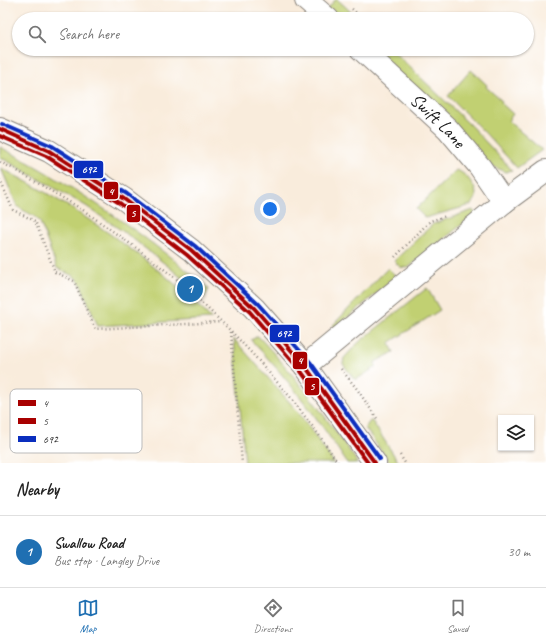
<!DOCTYPE html>
<html lang="en">
<head>
<meta charset="utf-8">
<style>
	:root { --surface:#fff; --page:#f2f2f2; --text:#222; --muted:#767676; --line:#e0e0e0; --accent:#1f6fb2 }
	body { margin:0; font-family:Caveat,sans-serif; background:var(--page); color:var(--text) }
	.controls { position:absolute; right:12px; bottom:12px; display:grid; overflow:hidden; border-radius:0px; box-shadow:0 1px 3px #0004 }
	.controls button { width:36px; height:36px; display:grid; place-items:center; padding:0; border:0; border-bottom:1px solid var(--line); background:var(--surface); color:var(--text); font:20px sans-serif }
	.you { position:absolute; left:270px; top:209px; width:14px; height:14px; margin:-10px; border:3px solid #fff; border-radius:50%; background:#1a73e8; box-shadow:0 0 0 6px #1a73e833 }
	.badge { display:grid; place-items:center; width:26px; height:26px; border-radius:50%; background:var(--accent); color:#fff; font-size:13px; font-weight:700 }
	.pin { position:absolute; translate:-50% -50%; border:2px solid #fff; box-shadow:0 1px 4px #0006 }
	.list { margin:0; padding:0; list-style:none }
	h2 { display:flex; justify-content:space-between; align-items:center; height:52px; margin:0; padding:0 16px; font-size:17px }
	h2 small { font-size:13px; font-weight:400; color:var(--muted) }
	.list li { display:grid; grid-template-columns:26px 1fr auto; gap:12px; align-items:center; box-sizing:border-box; height:72px; padding:0 16px; border-top:1px solid var(--line) }
	.list b { display:block; font-size:15px; white-space:nowrap }
	.list p { margin:0; font-size:13px; white-space:nowrap; color:var(--muted) }
	.list em { font-size:13px; font-style:normal; color:var(--muted) }
	.icon { flex:none; width:22px; height:22px; fill:none; stroke:currentColor; stroke-width:2; stroke-linecap:round; stroke-linejoin:round }
	.map { position:relative; flex:none; width:546px; height:463px; overflow:hidden }
	.search { position:absolute; background:var(--surface); box-shadow:0 1px 3px #0004; left:12px; right:12px; top:12px; height:44px; display:flex; align-items:center; gap:10px; box-sizing:border-box; padding:0 14px; border-radius:22px; color:var(--muted); font-size:15px }
	.sheet { height:124px; background:var(--surface) }
	nav { display:flex; justify-content:space-around; align-items:center; box-sizing:border-box; height:56px; border-top:1px solid var(--line); background:var(--surface); font-size:11px; color:var(--muted) }
	nav a { display:grid; justify-items:center; gap:2px }
	nav .on { color:var(--accent) }
	.map>svg:first-child { display:block }
	.green { fill:#c1d072; stroke:#6e7647 }
	.lines { fill:none; stroke-linecap:round; stroke-linejoin:round }
	.minor-casing { stroke:#8a847c; stroke-width:24 }
	.path { stroke:#8a847c; stroke-width:2.5; stroke-dasharray:1 3; stroke-linecap:butt }
	.minor { stroke:#fff; stroke-width:22 }
	.bus-1-casing { stroke:#fff; stroke-width:7 }
	.bus-2-casing { stroke:#fff; stroke-width:7 }
	.bus-3-casing { stroke:#fff; stroke-width:7 }
	.bus-1 { stroke:#a80000; stroke-width:4 }
	.bus-2 { stroke:#a80000; stroke-width:4 }
	.bus-3 { stroke:#0a2ebe; stroke-width:4 }
	.labels { text-anchor:middle; dominant-baseline:central; stroke-width:3.5; stroke-linejoin:round; paint-order:stroke }
	.street-label { font-size:19px; fill:#1c1c1c; stroke:#fff }
	.key { fill:#fff; stroke:#bbb; stroke-width:1 }
	.key-label { font-size:11px; fill:#1c1c1c }
	.line-badge { stroke:#fff; stroke-width:1.5 }
	.badge-label { font-size:11px; text-anchor:middle; font-weight:bold; fill:#fff }
</style>
</head>
<body>
<div class="map">
<svg width="546" height="463" viewBox="0 0 546 463">
	<rect width="100%" height="100%" fill="#fff"/>
	<filter id="ink" filterUnits="userSpaceOnUse"><feTurbulence type="fractalNoise" baseFrequency=".025" numOctaves="2"/><feDisplacementMap in="SourceGraphic" scale="8" xChannelSelector="R" yChannelSelector="G"/><feConvolveMatrix kernelMatrix="1 2 1 2 8 2 1 2 1" color-interpolation-filters="sRGB"/></filter>
	<filter id="wash" filterUnits="userSpaceOnUse"><feTurbulence type="fractalNoise" baseFrequency=".012" numOctaves="4" result="noise"/><feDisplacementMap in="SourceGraphic" scale="16" xChannelSelector="R" yChannelSelector="G"/><feGaussianBlur stdDeviation="0.9" result="paint"/><feColorMatrix in="noise" values="0 0 0 0 0 0 0 0 0 0 0 0 0 0 0 0 0 1.4 0 .05"/><feComposite in="paint" operator="in"/></filter>
	<g filter="url(#wash)">
		<rect width="100%" height="100%" fill="#f9ecdc"/>
		<g class="green">
			<polygon points="335,0 338,0 359,19 338,19 327,9"/>
			<polygon points="374,49 391,49 470,125 512,170 506,172 492,166"/>
			<polygon points="471,70 487,85 486,87 502,101 501,103 513,114 508,121 542,150 517,168 487,135 448,96"/>
			<path d="M0,147C75,186 145,234 209,289L204,298L169,267L128,235L86,206L0,157Z"/>
			<path d="M1,168C61,199 117,236 169,279C184,292 198,306 212,319L98,326L80,283L75,277L57,268L40,222C33,213 25,213 17,206Z"/>
			<path d="M456,170C465,172 477,187 476,196C476,200 473,202 471,205L425,218L416,209Z"/>
			<polygon points="473,210 475,214 408,268 400,267 394,261 433,224"/>
			<polygon points="388,268 395,275 395,278 335,328 333,325"/>
			<polygon points="427,288 440,310 389,343 394,352 375,362 376,367 357,379 354,379 343,364 344,358 358,343"/>
			<path d="M258,336C295,375 327,418 358,463H347C319,419 286,377 251,340Z"/>
			<polygon points="234,339 299,413 334,463 245,463"/>
			<polygon points="370,421 372,421 399,463 390,463 365,428"/>
		</g>
	</g>
	<g filter="url(#ink)">
		<g class="lines">
			<defs>
				<g id="minor">
					<polyline points="306,0 328,19"/>
					<path id="s1" d="M361,49L448,129L480,167L504,202"/>
					<polyline points="0,129 49,151 124,199 191,250 254,308 305,366 375,463"/>
					<polyline points="305,366 504,202 546,171"/>
				</g>
			</defs>
			<use href="#minor" class="minor-casing"/>
			<g class="path">
				<polyline points="352,9 363,19"/>
				<polyline points="0,162 16,170 83,210 139,250 178,280 231,331 258,360 291,398 319,435 338,463"/>
				<polyline points="0,180 13,210 35,221 55,272 74,281 95,329 221,322"/>
				<polyline points="395,257 430,221 446,216"/>
				<polyline points="231,332 242,463"/>
				<polyline points="341,369 357,389 378,420"/>
				<polyline points="400,455 405,463"/>
			</g>
			<use href="#minor" class="minor"/>
			<defs>
				<polyline id="bus-1" points="0,129 49,151 124,199 191,250 254,308 305,366 375,463"/>
				<polyline id="bus-2" points="0,136 46,156 121,204 187,255 250,312 300,370 368,463"/>
				<polyline id="bus-3" points="2,124 52,146 127,194 195,246 258,304 310,362 380,459"/>
			</defs>
			<use href="#bus-1" class="bus-1-casing"/>
			<use href="#bus-2" class="bus-2-casing"/>
			<use href="#bus-3" class="bus-3-casing"/>
			<use href="#bus-1" class="bus-1"/>
			<use href="#bus-2" class="bus-2"/>
			<use href="#bus-3" class="bus-3"/>
		</g>
	</g>
	<g class="labels">
		<g class="street-label">
			<text stroke="none"><textPath href="#s1" startOffset="105">Swift Lane</textPath></text>
		</g>
	</g>
	<rect x="10" y="389" width="132" height="64" rx="6" class="key"/>
	<rect x="18" y="400" width="18" height="6" fill="#a80000"/>
	<rect x="18" y="418" width="18" height="6" fill="#a80000"/>
	<rect x="18" y="436" width="18" height="6" fill="#0a2ebe"/>
	<g class="key-label">
		<text x="43" y="407">4</text>
		<text x="43" y="425">5</text>
		<text x="43" y="443">692</text>
	</g>
	<g class="line-badge">
		<rect x="73" y="160" width="31" height="19" rx="4" fill="#0a2ebe"/>
		<rect x="103" y="181" width="16" height="19" rx="4" fill="#a80000"/>
		<rect x="126" y="204" width="15" height="19" rx="4" fill="#a80000"/>
		<rect x="269" y="324" width="31" height="19" rx="4" fill="#0a2ebe"/>
		<rect x="292" y="351" width="16" height="19" rx="4" fill="#a80000"/>
		<rect x="304" y="377" width="16" height="19" rx="4" fill="#a80000"/>
	</g>
	<g class="badge-label">
		<text x="89" y="173">692</text>
		<text x="111" y="195">4</text>
		<text x="133" y="217">5</text>
		<text x="284" y="337">692</text>
		<text x="300" y="364">4</text>
		<text x="312" y="390">5</text>
	</g>
</svg>
<div class="controls">
<button><svg class="icon" aria-label="layers" viewBox="0 0 24 24"><path d="M12 4l9 5-9 5-9-5zM3 14l9 5 9-5"/></svg></button>
</div>
<div class="you"></div>
<div class="pin badge" style="left:190px;top:289px">1</div>
<div class="search"><svg class="icon" aria-label="search" viewBox="0 0 24 24"><circle cx="10" cy="10" r="6"/><path d="M15 15l6 6"/></svg>Search here</div>
</div>
<section class="sheet">
<h2>Nearby<small></small></h2>
<ul class="list">
<li><span class="badge">1</span><div><b>Swallow Road</b><p>Bus stop · Langley Drive</p></div><em>30 m</em></li>
</ul>
</section>
<nav>
<a class="on"><svg class="icon" aria-label="map" viewBox="0 0 24 24"><path d="M3 6l6-2 6 2 6-2v14l-6 2-6-2-6 2zM9 4v14M15 6v14"/></svg>Map</a>
<a><svg class="icon" aria-label="directions" viewBox="0 0 24 24"><path d="M12 3l9 9-9 9-9-9zM9 14v-3h6M13 9l2 2-2 2"/></svg>Directions</a>
<a><svg class="icon" aria-label="saved" viewBox="0 0 24 24"><path d="M7 4h10v16l-5-4-5 4z"/></svg>Saved</a>
</nav>
</body>
</html>
